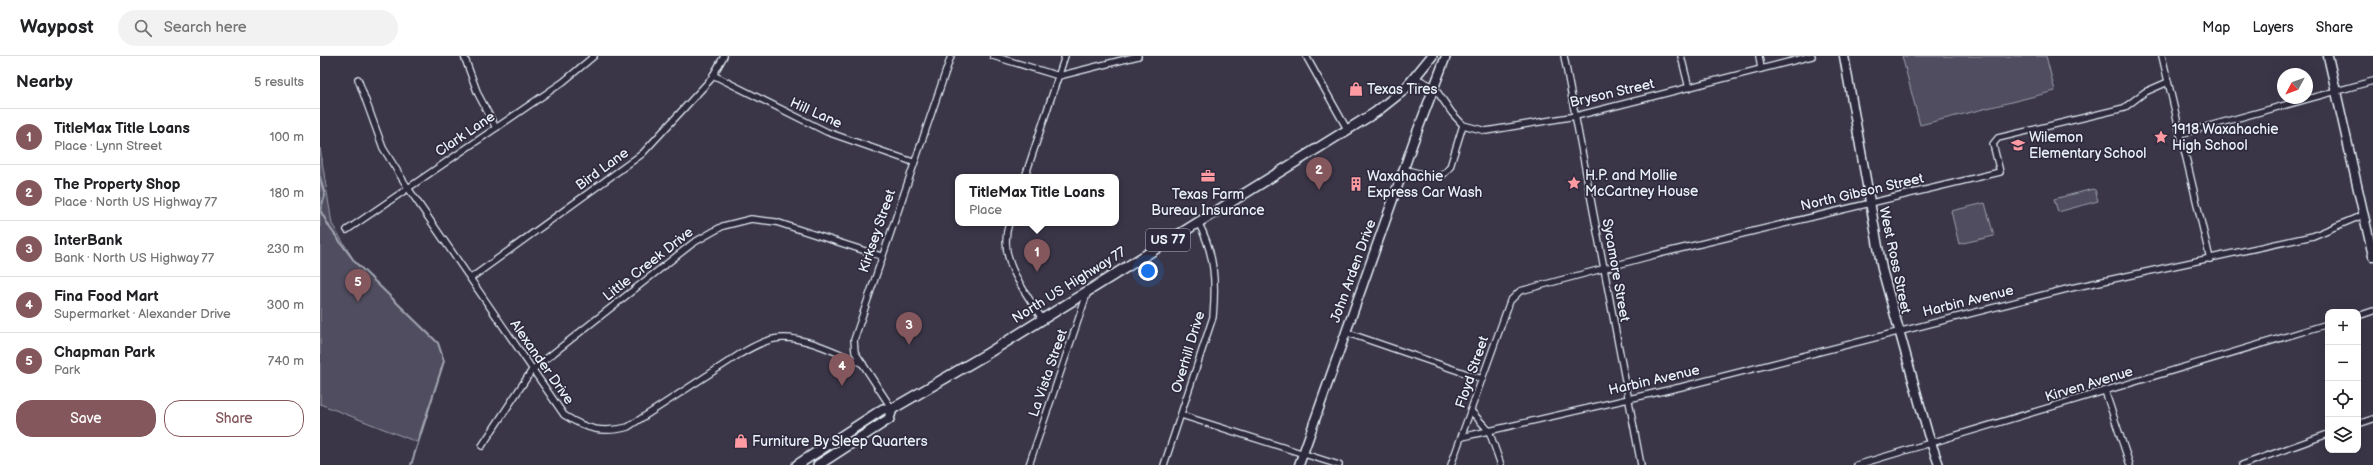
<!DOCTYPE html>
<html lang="en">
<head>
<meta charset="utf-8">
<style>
	:root { --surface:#fff; --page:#f2f2f2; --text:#202124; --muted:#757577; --line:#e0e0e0; --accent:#84575d }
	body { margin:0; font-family:"Balsamiq Sans",sans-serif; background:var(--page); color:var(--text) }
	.controls { position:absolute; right:12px; bottom:12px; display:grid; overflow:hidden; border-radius:8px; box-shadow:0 4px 16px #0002 }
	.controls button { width:36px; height:36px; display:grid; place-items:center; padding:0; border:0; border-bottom:1px solid var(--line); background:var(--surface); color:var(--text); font:20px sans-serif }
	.compass { position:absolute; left:1957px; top:12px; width:36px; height:36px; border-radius:50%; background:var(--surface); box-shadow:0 4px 16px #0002; rotate:229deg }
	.you { position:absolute; left:828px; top:215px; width:14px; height:14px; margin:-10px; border:3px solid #fff; border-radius:50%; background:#1a73e8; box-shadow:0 0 0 6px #1a73e833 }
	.badge { display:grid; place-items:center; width:26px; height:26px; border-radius:50%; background:var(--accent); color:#fff; font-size:13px; font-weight:700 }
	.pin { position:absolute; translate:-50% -33px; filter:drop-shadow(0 1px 2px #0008) }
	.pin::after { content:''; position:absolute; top:21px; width:14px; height:12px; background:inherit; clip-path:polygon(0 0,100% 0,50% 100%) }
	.popup { position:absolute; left:635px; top:118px; width:164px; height:52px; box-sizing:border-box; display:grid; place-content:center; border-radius:8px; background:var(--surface); filter:drop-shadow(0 1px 3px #0005); font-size:13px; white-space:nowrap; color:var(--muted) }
	.popup b { font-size:15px; color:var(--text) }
	.popup::after { content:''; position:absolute; left:50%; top:100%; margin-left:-8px; border:8px solid transparent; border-top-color:var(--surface) }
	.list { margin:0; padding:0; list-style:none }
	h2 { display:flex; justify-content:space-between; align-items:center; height:52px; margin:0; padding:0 16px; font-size:17px }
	h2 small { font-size:13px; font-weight:400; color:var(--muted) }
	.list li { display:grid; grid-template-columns:26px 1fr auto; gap:12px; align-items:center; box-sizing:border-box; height:56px; padding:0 16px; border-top:1px solid var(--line) }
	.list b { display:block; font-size:15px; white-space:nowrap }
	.list p { margin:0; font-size:13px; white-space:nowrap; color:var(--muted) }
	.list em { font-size:13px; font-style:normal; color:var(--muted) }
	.actions { display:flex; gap:8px; padding:12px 16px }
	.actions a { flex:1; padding:9px 0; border:1px solid var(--accent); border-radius:16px; text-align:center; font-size:14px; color:var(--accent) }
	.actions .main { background:var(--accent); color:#fff }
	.icon { flex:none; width:22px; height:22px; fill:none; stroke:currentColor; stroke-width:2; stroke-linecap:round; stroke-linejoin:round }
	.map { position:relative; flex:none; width:2053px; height:409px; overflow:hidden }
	header { display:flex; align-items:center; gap:24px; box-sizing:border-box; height:56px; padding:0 20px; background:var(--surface); border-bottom:1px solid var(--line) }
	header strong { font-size:19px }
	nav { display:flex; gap:22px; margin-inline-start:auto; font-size:14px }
	.search { width:280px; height:36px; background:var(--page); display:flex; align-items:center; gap:10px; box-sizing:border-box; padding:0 14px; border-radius:22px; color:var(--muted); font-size:15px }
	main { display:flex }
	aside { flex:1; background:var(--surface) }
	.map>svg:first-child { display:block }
	.green { fill:#504e5f; stroke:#9ca0ac }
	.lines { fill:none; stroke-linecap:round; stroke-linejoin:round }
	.stream { stroke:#a2a6b1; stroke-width:2 }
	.street-casing { stroke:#e8f1f8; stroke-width:8 }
	.secondary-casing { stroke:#e8f1f8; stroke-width:11 }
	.primary-casing { stroke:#e8f1f8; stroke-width:12 }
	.street { stroke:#2f2a3d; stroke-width:5.5 }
	.secondary { stroke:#2f2a3d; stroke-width:8 }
	.primary { stroke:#2f2a3d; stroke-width:9 }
	.labels { text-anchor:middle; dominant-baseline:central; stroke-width:3.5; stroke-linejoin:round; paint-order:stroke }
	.shield { fill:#2f2a3d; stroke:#b0b5c0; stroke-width:1 }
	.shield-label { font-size:13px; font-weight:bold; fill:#e8f1f8 }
	.poi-label { font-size:14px; fill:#e8f1f8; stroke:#2f2a3d; text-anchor:start }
	.street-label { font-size:14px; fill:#e8f1f8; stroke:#2f2a3d }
</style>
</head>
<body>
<header>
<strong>Waypost</strong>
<div class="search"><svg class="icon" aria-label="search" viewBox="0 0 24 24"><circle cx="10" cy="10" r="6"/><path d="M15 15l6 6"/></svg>Search here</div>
<nav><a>Map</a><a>Layers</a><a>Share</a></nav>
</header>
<main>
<aside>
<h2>Nearby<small>5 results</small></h2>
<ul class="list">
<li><span class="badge">1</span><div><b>TitleMax Title Loans</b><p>Place · Lynn Street</p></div><em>100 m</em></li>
<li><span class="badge">2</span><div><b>The Property Shop</b><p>Place · North US Highway 77</p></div><em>180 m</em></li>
<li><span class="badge">3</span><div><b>InterBank</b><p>Bank · North US Highway 77</p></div><em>230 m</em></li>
<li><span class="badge">4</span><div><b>Fina Food Mart</b><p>Supermarket · Alexander Drive</p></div><em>300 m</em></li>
<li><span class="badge">5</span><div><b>Chapman Park</b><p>Park</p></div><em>740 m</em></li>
</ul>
<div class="actions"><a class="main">Save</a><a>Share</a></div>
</aside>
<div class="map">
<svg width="2053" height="409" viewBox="0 0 2053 409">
	<rect width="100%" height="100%" fill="#3a3648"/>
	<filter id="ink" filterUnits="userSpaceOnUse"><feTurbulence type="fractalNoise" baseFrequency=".025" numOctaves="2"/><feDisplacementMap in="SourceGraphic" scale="8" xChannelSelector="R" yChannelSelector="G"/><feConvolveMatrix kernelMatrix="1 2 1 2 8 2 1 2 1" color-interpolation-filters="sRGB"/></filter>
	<g filter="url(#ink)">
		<g class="green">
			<polygon points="1582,0 1726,0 1735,35 1600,69"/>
			<polygon points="0,92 12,168 35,206 118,287 124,305 97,386 0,348"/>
			<polygon points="1773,133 1775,134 1778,145 1738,156 1734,143"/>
			<polygon points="1665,147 1674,180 1639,188 1631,155"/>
		</g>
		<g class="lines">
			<polyline class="stream" points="0,121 5,140 0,154 10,172 35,206 118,287 124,305 91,409"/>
			<defs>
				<g id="street">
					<polyline points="144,0 158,38 176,72"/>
					<polyline points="673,0 739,20 818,0"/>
					<polyline points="986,0 1027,73"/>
					<polyline points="1244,0 1321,409"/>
					<polyline points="1361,0 1369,32"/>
					<polyline points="1439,0 1441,13"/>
					<polyline points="1842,0 1890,203"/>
					<polyline points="393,19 507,76 593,106"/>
					<polyline points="1096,22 1114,31 1132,57 1143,69 1166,75 1256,60 1492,0"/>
					<path d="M38,23L63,92L88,132L244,359C266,373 282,378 308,371L420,298C431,292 442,285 454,283C479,277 520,298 543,308"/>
					<polyline points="1860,78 2053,25"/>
					<polyline points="1083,113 1114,121 1124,118 1130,111 1143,69"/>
					<polyline points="705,121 745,0"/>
					<path d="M689,167C677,203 704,233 722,263"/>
					<polyline points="27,174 243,26 274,0"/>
					<polyline points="151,222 322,98 391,23 404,0"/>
					<polyline points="2038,260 2053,255"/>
					<polyline points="1025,276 1162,323"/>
					<polyline points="1785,335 1810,409"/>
					<polyline points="572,353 535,296 534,284 631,0"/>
					<polyline points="1151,355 1169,375 1181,409"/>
					<polyline points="861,359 1019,409"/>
					<polyline points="2038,368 2053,363"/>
					<polyline points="1142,381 1361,331 1751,232 1993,180 2043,159"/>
					<polyline points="162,390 212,314 373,187 403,170 431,163 456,166 561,200"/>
					<polyline points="709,409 768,235"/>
					<path d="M844,409L893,261C896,227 895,197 878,166"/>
					<polyline points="1131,409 1190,245 1200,235 1334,199 1680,116 1673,88 1678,82 1804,52 1825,36 1848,26"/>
					<polyline points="1537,409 2008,268"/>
					<polyline points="1922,409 2008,378"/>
				</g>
				<g id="secondary">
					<polyline points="1524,0 1562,213 1608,378 1619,409"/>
					<polyline points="2008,0 2053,200"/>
					<polyline points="979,409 1094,84 1126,0"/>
				</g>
				<g id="primary">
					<polyline points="477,409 563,353 572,353 665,299 1056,56 1085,33 1112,0"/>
					<polyline points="498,409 569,363 572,353"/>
				</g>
			</defs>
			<use href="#street" class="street-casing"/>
			<use href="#secondary" class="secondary-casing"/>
			<use href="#primary" class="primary-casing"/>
			<use href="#street" class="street"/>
			<use href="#secondary" class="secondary"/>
			<use href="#primary" class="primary"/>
		</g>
	</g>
	<defs>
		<symbol id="shop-bare" viewBox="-9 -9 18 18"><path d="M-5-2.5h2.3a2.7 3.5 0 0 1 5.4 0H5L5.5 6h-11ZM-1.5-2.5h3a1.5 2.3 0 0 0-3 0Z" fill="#ff9aa2" stroke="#2f2a3d" stroke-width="2.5" paint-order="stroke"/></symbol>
		<symbol id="sight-bare" viewBox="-9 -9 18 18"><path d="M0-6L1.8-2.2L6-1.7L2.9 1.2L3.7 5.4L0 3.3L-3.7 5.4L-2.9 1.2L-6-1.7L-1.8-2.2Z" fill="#ff9aa2" stroke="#2f2a3d" stroke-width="2.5" paint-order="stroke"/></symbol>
		<symbol id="school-bare" viewBox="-9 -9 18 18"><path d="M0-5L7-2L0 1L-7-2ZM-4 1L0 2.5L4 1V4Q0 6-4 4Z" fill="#ff9aa2" stroke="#2f2a3d" stroke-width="2.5" paint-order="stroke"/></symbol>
		<symbol id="office-bare" viewBox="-9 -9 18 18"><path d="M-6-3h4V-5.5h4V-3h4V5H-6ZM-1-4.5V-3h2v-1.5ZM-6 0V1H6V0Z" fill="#ff9aa2" stroke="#2f2a3d" stroke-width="2.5" paint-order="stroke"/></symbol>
		<symbol id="building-bare" viewBox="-9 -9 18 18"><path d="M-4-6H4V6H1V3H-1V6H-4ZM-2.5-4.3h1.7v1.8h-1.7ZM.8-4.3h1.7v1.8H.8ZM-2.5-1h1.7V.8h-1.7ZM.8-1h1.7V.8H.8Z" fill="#ff9aa2" stroke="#2f2a3d" stroke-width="2.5" paint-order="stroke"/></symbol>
	</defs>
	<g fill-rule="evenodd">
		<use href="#shop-bare" x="1026" y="23" width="20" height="20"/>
		<use href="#sight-bare" x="1831" y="71" width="20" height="20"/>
		<use href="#school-bare" x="1688" y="79" width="20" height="20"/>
		<use href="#office-bare" x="878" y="110" width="20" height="20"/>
		<use href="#sight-bare" x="1244" y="117" width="20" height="20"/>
		<use href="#building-bare" x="1026" y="118" width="20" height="20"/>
		<use href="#shop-bare" x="411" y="375" width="20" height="20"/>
	</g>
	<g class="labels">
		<rect class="shield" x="826" y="173" width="44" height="22" rx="3"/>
		<g class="shield-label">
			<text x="848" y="184">US 77</text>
		</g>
		<g class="poi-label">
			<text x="1047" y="33">Texas Tires</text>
			<text x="1852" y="73">1918 Waxahachie<tspan x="1852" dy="16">High School</tspan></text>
			<text x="1709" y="81">Wilemon<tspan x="1709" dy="16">Elementary School</tspan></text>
			<text x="1265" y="119">H.P. and Mollie<tspan x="1265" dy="16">McCartney House</tspan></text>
			<text x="1047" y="120">Waxahachie<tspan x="1047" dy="16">Express Car Wash</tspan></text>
			<text x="888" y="138" text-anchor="middle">Texas Farm<tspan x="888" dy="16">Bureau Insurance</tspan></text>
			<text x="432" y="385">Furniture By Sleep Quarters</text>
		</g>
		<g class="street-label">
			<text transform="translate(1292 37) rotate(-13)">Bryson Street</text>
			<text transform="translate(496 57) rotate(24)">Hill Lane</text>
			<text transform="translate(145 78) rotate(-34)">Clark Lane</text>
			<text transform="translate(282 113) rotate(-36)">Bird Lane</text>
			<text transform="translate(1542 136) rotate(-13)">North Gibson Street</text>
			<text transform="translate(557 175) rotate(-71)">Kirksey Street</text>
			<text transform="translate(1575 204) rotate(78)">West Ross Street</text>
			<text transform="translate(328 208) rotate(-38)">Little Creek Drive</text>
			<text transform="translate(1296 214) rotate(80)">Sycamore Street</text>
			<text transform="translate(1033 215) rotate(-70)">John Arden Drive</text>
			<text transform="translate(749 229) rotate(-32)">North US Highway 77</text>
			<text transform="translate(1648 245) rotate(-14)">Harbin Avenue</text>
			<text transform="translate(868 296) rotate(-73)">Overhill Drive</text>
			<text transform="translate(222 306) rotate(55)">Alexander Drive</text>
			<text transform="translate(1152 316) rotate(-71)">Floyd Street</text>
			<text transform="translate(728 317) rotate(-71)">La Vista Street</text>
			<text transform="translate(1334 324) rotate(-13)">Harbin Avenue</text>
			<text transform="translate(1769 328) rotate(-17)">Kirven Avenue</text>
		</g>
	</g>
</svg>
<div class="controls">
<button>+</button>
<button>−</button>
<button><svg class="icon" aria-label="locate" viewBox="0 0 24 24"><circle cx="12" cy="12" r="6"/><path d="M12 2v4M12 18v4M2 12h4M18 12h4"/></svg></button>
<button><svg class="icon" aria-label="layers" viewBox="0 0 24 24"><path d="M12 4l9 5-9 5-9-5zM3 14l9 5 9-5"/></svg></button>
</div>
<svg class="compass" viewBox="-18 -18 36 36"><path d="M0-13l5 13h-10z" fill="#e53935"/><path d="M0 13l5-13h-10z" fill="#757577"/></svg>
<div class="you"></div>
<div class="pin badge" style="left:717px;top:216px">1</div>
<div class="popup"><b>TitleMax Title Loans</b>Place</div>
<div class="pin badge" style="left:999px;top:134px">2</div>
<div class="pin badge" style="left:589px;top:289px">3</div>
<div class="pin badge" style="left:522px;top:330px">4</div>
<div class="pin badge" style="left:38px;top:246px">5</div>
</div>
</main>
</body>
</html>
